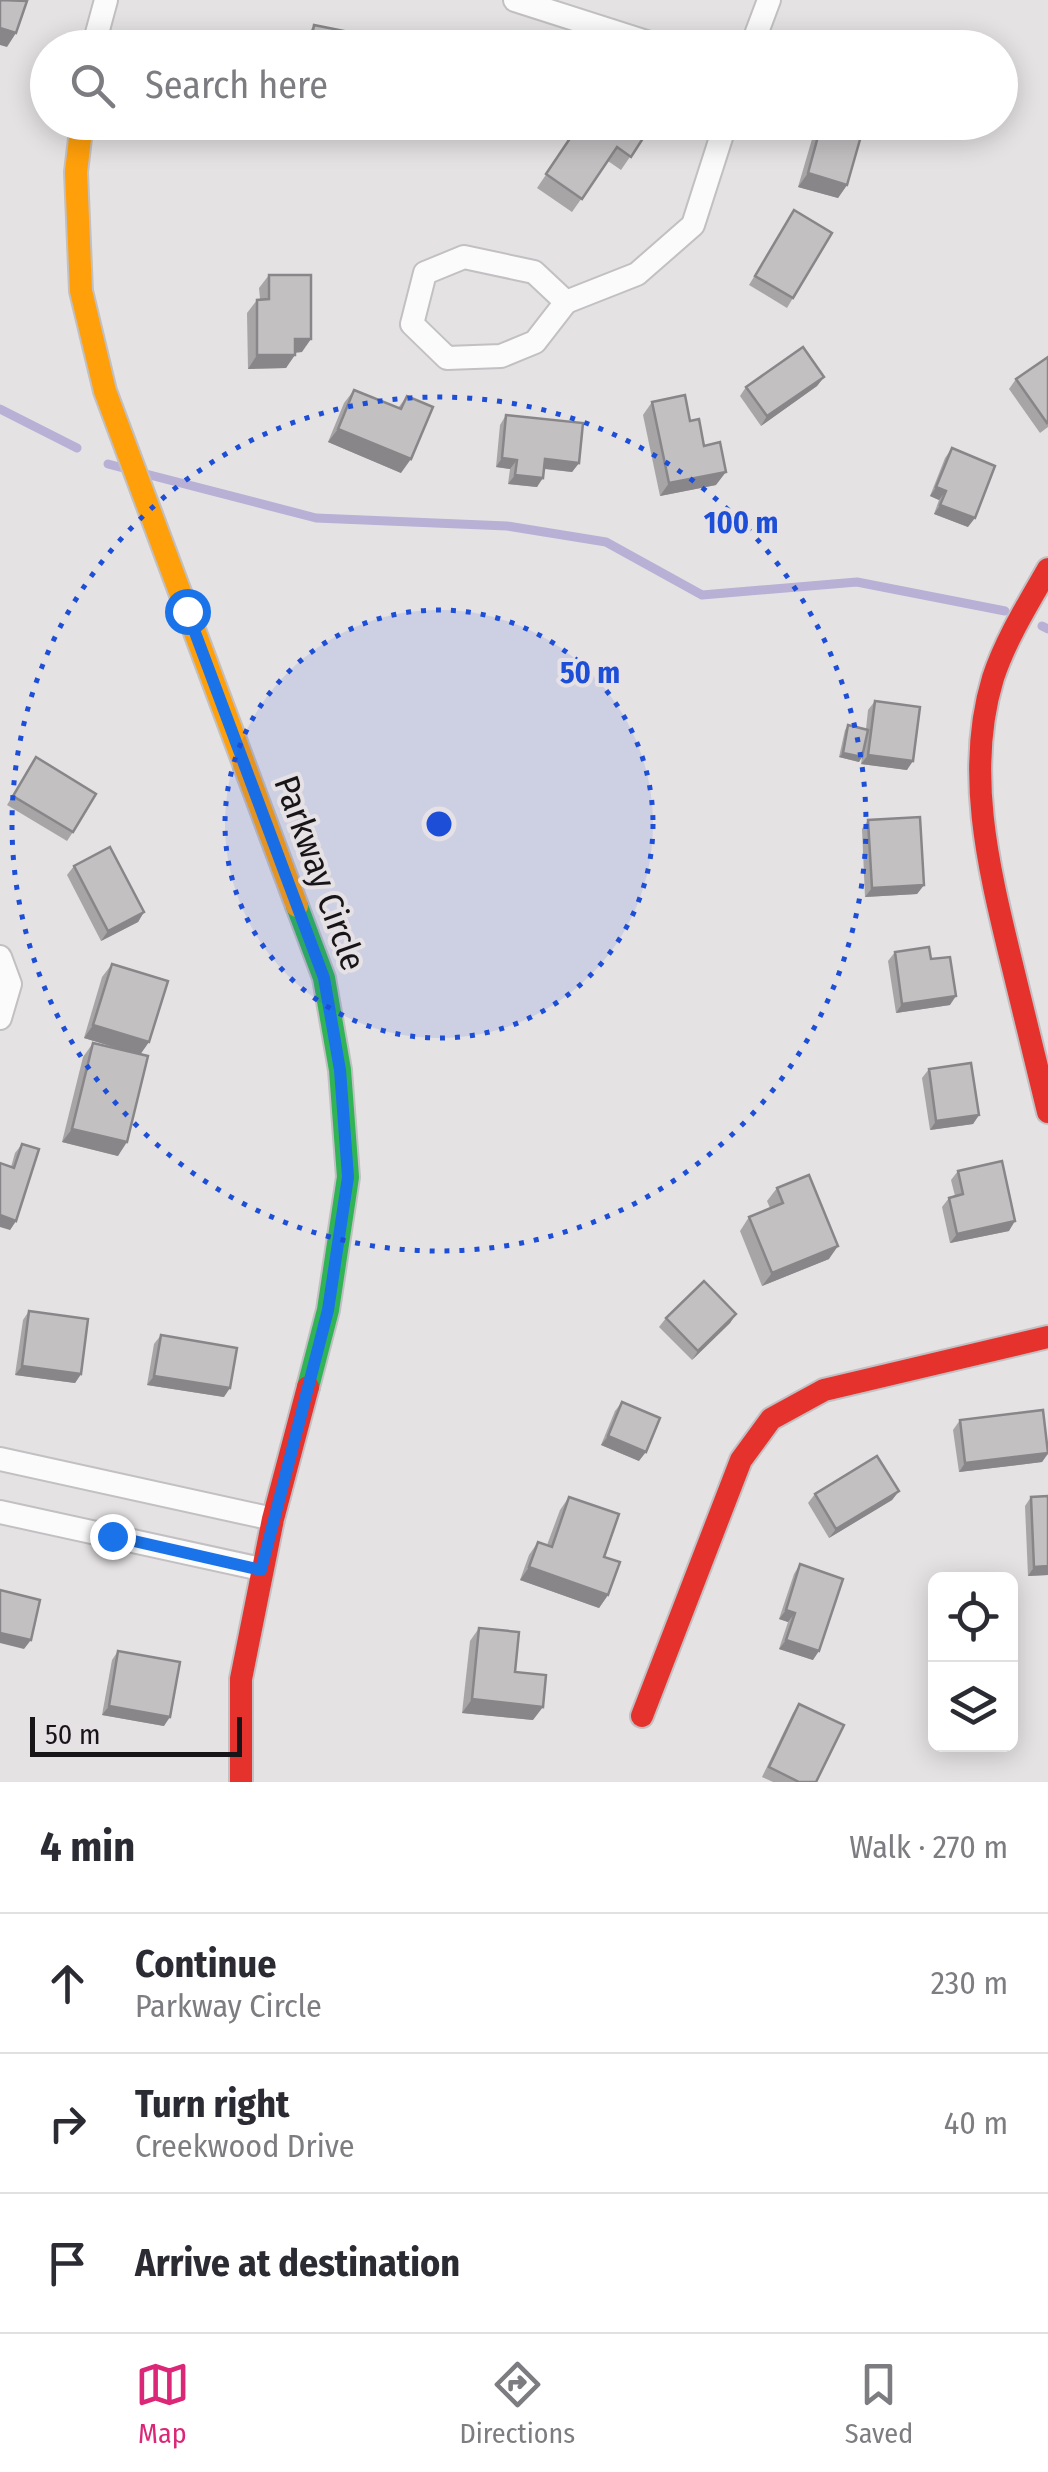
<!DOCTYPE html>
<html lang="en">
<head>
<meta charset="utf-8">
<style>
	:root { --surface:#fff; --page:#f7f7f7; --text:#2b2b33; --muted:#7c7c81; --line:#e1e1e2; --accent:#db2777 }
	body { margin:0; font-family:"Fira Sans Condensed",sans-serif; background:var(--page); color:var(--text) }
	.controls { position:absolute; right:30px; bottom:30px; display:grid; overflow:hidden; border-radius:15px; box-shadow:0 5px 25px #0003 }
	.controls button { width:90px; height:90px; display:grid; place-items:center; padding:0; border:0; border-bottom:2px solid var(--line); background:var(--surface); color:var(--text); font:50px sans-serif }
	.scale { position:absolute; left:30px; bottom:25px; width:212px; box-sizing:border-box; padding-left:10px; border:5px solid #171517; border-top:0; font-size:28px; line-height:35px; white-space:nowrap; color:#171517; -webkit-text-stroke:8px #e6e1e4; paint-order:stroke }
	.stop { position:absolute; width:30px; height:30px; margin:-22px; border:8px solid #1a73e8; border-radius:50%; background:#fff }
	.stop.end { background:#1a73e8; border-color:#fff; box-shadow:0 2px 10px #0008 }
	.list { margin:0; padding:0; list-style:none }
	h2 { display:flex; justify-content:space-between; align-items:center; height:130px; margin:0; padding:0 40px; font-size:42px }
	h2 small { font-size:32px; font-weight:400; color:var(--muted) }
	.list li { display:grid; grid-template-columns:65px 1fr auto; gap:30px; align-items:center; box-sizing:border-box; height:140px; padding:0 40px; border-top:2px solid var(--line) }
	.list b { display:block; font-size:38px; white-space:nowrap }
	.list p { margin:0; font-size:32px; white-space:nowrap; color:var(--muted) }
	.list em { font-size:32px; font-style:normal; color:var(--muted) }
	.icon { flex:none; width:55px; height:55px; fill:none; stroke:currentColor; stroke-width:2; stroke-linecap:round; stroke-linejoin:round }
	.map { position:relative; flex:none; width:1048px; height:1782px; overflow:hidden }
	.search { position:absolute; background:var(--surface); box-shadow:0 5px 25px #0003; left:30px; right:30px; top:30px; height:110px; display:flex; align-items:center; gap:25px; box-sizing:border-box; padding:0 35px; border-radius:55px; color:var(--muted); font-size:38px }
	.sheet { height:550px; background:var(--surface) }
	nav { display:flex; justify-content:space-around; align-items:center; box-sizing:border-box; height:140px; border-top:2px solid var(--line); background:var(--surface); font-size:28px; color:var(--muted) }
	nav a { display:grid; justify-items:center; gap:5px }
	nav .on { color:var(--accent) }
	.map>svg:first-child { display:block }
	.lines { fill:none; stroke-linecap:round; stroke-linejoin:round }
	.stream { stroke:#b8b0d5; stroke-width:9 }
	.street-casing { stroke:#c2c0c2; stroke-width:26 }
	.fast-casing { stroke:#c2c0c2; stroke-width:26 }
	.slow-casing { stroke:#c2c0c2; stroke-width:26 }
	.jam-casing { stroke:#c2c0c2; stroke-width:26 }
	.street { stroke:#fbfbfb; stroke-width:22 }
	.fast { stroke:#30b455; stroke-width:22 }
	.slow { stroke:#ff9f0a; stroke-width:22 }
	.jam { stroke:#e5322d; stroke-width:22 }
	.wall { fill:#a8a5a7 }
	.shaded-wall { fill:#888688 }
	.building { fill:#c3c0c2; stroke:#888688; stroke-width:2.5 }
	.route { stroke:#1a73e8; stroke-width:12 }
	.ring { fill:none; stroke:#1d4ed8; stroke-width:5; stroke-dasharray:5 10 }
	.labels { text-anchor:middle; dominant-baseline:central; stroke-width:8; stroke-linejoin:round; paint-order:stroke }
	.street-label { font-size:35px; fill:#171517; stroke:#e6e1e4 }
	.centre { fill:#1d4ed8; stroke:#e6e1e4; stroke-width:5 }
	.ring-label { font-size:30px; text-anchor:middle; font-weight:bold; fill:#1d4ed8; stroke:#e6e1e4; stroke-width:8; stroke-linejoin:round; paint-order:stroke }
</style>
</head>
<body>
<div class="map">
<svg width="1048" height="1782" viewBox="0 0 1048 1782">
	<rect width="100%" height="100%" fill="#e5e2e4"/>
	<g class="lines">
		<g class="stream">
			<polyline points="0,409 77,448"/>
			<polyline points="108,464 127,469"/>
			<polyline points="146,474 316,518 507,526 606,542 702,595 857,582 1005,611"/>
			<polyline points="1042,626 1048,629"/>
		</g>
		<defs>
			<g id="street">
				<polyline points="515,0 665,48"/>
				<polyline points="93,48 106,0"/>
				<polyline points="751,48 769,0"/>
				<polygon points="464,257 534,272 566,302 535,342 501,356 447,358 412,324 425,273"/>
				<polyline points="566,302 637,274 693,225 726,122"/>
				<polyline points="0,957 10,984 0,1018"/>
				<polyline points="0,1459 273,1519"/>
				<polyline points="0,1512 261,1569"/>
			</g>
			<polyline id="fast" points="297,906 324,978 340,1070 348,1177 328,1310 308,1387"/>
			<polyline id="slow" points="82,122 76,172 81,291 105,391 297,906"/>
			<g id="jam">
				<path d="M1048,569C1028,604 1006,639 993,678C965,770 988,865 1010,956C1023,1008 1035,1060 1048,1112"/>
				<polyline points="642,1716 741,1460 771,1419 824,1390 1048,1337"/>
				<polyline points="241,1782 241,1679 273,1519 308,1387"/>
			</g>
		</defs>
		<use href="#street" class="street-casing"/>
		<use href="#fast" class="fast-casing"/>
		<use href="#slow" class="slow-casing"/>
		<use href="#jam" class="jam-casing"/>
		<use href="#street" class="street"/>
		<use href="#fast" class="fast"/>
		<use href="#slow" class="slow"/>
		<use href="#jam" class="jam"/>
	</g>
	<g class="wall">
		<polygon points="314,25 341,48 306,48 308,34"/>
		<polygon points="569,122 633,122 647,132 621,170 608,161 572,212 537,188 572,136 563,130"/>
		<polygon points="817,122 865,122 847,185 838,198 798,187"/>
		<polygon points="794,210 793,298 787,308 749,285"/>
		<polygon points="269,275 302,352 295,353 286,368 248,369 247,313 257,300 260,299 259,288"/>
		<polygon points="1048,357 1048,427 1040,433 1009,389 1016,379"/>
		<polygon points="824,377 817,386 761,426 740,396 746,387"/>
		<polygon points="354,390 398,408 407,396 401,473 328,442 344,403"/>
		<polygon points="652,402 690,421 704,446 716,485 660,496 643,415"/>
		<polygon points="506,415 579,463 572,472 544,469 537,487 508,484 510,469 496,467 500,425"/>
		<polygon points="952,448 968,527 934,514 939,500 930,496 945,458"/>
		<polygon points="875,701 907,770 861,764 862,756 859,762 839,757 845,730 848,725 866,729 868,710"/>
		<polygon points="36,757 73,832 67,841 7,805"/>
		<polygon points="868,820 924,885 917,894 865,897 862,829"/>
		<polygon points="74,866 144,912 138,922 101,941 67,875"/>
		<polygon points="895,952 931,959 950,1005 896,1013 888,961"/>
		<polygon points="112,964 140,1054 118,1156 62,1142 83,1057 93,1043 127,1051 84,1038 102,977"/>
		<polygon points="929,1069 979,1115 973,1124 930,1130 922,1078"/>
		<polygon points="22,1144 16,1221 10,1230 11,1167 15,1153"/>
		<polygon points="958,1171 1009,1231 950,1243 942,1207 949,1198 955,1196 951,1180"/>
		<polygon points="777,1188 829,1259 762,1286 740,1231 749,1217 770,1208 767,1201"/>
		<polygon points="29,1311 81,1374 75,1383 15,1375 23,1320"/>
		<polygon points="736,1314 730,1323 692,1360 659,1327 666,1318"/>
		<polygon points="161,1335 224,1397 147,1385 154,1344"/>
		<polygon points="622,1402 639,1461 601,1445 615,1411"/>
		<polygon points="960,1420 1048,1446 1048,1454 1042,1462 959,1472 953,1430"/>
		<polygon points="899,1491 892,1500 829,1538 808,1503 815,1494"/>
		<polygon points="569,1497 604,1557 608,1595 599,1608 520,1580 529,1555 538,1542 547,1545 560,1510"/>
		<polygon points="1031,1497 1048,1575 1028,1576 1025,1506"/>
		<polygon points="800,1564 813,1660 779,1649 788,1622 779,1619 794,1574"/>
		<polygon points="479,1628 515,1672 533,1720 462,1713 470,1641"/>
		<polygon points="118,1651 164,1726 102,1715 112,1660"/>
		<polygon points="799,1704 816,1782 773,1782 762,1777 793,1713"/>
	</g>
	<g class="shaded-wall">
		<polygon points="0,28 16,33 7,47 0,45"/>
		<polygon points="405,122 476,123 470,132 401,127"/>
		<polygon points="808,173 847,185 838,198 798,187"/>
		<polygon points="295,339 311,339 302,352 286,353"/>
		<polygon points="257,355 295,355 286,368 248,369"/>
		<polygon points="824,377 817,386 761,426 767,416"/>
		<polygon points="338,429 411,459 401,473 328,442"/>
		<polygon points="502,458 517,460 510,469 496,467"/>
		<polygon points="545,459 579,463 572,472 539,468"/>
		<polygon points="726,472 716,485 660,496 669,483"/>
		<polygon points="515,475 543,478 537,487 508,484"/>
		<polygon points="936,487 946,491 939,500 930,496"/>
		<polygon points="940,505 975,518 968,527 934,514"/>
		<polygon points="843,753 862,757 859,762 839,757"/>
		<polygon points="868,755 913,761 907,770 861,764"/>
		<polygon points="924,885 917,894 865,897 872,888"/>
		<polygon points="144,912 138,922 101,941 108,931"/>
		<polygon points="956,996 950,1005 896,1013 902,1004"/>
		<polygon points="93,1025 149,1042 140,1055 84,1038"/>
		<polygon points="979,1115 973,1124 930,1130 936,1121"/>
		<polygon points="72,1129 127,1142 118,1156 62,1142"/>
		<polygon points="0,1215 16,1221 10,1230 0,1227"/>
		<polygon points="1015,1221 1009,1231 950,1243 957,1234"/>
		<polygon points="838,1246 829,1259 762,1286 772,1273"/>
		<polygon points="736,1314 730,1323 692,1360 698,1351"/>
		<polygon points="22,1366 81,1374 75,1383 15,1375"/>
		<polygon points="154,1376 230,1388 224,1397 147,1385"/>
		<polygon points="608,1436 646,1452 639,1461 601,1445"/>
		<polygon points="1048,1453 1042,1462 959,1472 965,1463"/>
		<polygon points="899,1491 892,1500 829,1538 836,1529"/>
		<polygon points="1048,1566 1048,1575 1028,1576 1034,1567"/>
		<polygon points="529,1567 608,1595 599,1608 520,1580"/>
		<polygon points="786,1610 795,1613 788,1622 779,1619"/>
		<polygon points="0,1633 31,1640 24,1649 0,1643"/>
		<polygon points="786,1640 819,1651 813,1660 779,1649"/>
		<polygon points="472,1699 543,1707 533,1720 462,1713"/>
		<polygon points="109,1706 170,1717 164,1726 102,1715"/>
	</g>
	<g class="building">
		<polygon points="0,0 27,1 16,33 0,28"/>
		<polygon points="314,25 344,31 341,48 310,48"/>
		<polygon points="633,122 647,132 631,157 617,147 582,199 546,174 581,122"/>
		<polygon points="822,122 865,122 847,185 808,173"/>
		<polygon points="794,210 832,233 793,298 755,276"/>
		<polygon points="269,275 311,275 311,339 295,339 295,355 257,355 257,300 269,299"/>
		<polygon points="803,347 824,377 767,416 746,387"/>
		<polygon points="1048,357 1048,422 1047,423 1016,379"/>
		<polygon points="354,390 401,409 407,396 433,407 411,459 338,429"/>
		<polygon points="685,395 690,421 699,419 704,446 720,442 726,472 669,483 652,402"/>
		<polygon points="506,415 583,423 579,463 545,459 543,478 515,475 517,460 502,458"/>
		<polygon points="952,448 995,466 975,518 940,505 946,491 936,487"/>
		<polygon points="875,701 920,707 913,761 868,755"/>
		<polygon points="848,725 868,730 862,757 843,753"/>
		<polygon points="36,757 96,794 73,832 13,796"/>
		<polygon points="920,817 924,885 872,888 868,820"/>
		<polygon points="110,847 144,912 108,931 74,866"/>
		<polygon points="929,947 931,959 950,957 956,996 902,1004 895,952"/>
		<polygon points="112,964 168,981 149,1042 93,1025"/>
		<polygon points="93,1043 148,1056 127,1142 72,1129"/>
		<polygon points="971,1063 979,1115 936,1121 929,1069"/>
		<polygon points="22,1144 39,1149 16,1221 0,1215 0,1163 14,1168"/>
		<polygon points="1002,1161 1015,1221 957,1234 949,1198 963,1194 958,1171"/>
		<polygon points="809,1175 838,1246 772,1273 749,1217 783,1203 777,1188"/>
		<polygon points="704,1281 736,1314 698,1351 666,1318"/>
		<polygon points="29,1311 88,1319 81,1374 22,1366"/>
		<polygon points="161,1335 237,1348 230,1388 154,1376"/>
		<polygon points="622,1402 660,1418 646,1452 608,1436"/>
		<polygon points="1043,1410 1048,1453 965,1463 960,1420"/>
		<polygon points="877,1456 899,1491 836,1529 815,1494"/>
		<polygon points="1048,1496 1048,1566 1034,1567 1031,1497"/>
		<polygon points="569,1497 619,1514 604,1557 620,1562 608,1595 529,1567 538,1542 552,1547"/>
		<polygon points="800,1564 843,1579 819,1651 786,1640 795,1613 786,1610"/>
		<polygon points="0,1590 40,1600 31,1640 0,1633"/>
		<polygon points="479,1628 519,1632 515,1672 546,1675 543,1707 472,1699"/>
		<polygon points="118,1651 180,1662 170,1717 109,1706"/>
		<polygon points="799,1704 844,1725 816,1782 799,1782 769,1767"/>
	</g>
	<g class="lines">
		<polyline class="route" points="112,1536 261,1570 328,1310 348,1177 340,1070 324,978 187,611"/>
	</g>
	<circle cx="439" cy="824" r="214" fill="#1d4ed8" fill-opacity=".12"/>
	<g class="ring">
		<circle cx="439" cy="824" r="214"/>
		<circle cx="439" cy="824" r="427"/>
	</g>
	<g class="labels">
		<g class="street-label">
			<text transform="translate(320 873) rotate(70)">Parkway Circle</text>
		</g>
	</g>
	<circle cx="439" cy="824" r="15" class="centre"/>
	<g class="ring-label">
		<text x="741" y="533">100 m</text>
		<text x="590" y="683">50 m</text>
	</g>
</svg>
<div class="controls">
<button><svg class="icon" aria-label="locate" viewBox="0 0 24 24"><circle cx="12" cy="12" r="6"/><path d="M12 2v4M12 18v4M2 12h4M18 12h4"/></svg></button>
<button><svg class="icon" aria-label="layers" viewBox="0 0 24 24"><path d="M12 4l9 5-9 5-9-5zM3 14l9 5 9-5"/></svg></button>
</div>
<div class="scale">50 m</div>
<div class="stop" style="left:187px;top:611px"></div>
<div class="stop end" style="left:112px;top:1536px"></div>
<div class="search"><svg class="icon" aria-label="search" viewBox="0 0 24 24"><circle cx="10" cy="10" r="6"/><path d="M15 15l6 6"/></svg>Search here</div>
</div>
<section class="sheet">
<h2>4 min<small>Walk · 270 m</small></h2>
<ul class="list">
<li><svg class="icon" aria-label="ahead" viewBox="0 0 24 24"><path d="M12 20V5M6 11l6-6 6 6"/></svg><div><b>Continue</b><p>Parkway Circle</p></div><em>230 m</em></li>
<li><svg class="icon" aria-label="right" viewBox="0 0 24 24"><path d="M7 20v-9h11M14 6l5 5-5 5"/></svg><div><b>Turn right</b><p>Creekwood Drive</p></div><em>40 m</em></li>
<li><svg class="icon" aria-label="arrive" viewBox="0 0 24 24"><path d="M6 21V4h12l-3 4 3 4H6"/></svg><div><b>Arrive at destination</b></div></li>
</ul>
</section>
<nav>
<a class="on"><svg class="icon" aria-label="map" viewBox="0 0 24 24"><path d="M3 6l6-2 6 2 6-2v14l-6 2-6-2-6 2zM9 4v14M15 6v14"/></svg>Map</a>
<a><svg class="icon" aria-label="directions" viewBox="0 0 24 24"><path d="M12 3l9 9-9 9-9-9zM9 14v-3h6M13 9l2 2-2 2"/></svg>Directions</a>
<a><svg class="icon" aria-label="saved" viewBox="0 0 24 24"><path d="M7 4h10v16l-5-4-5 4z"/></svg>Saved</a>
</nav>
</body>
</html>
